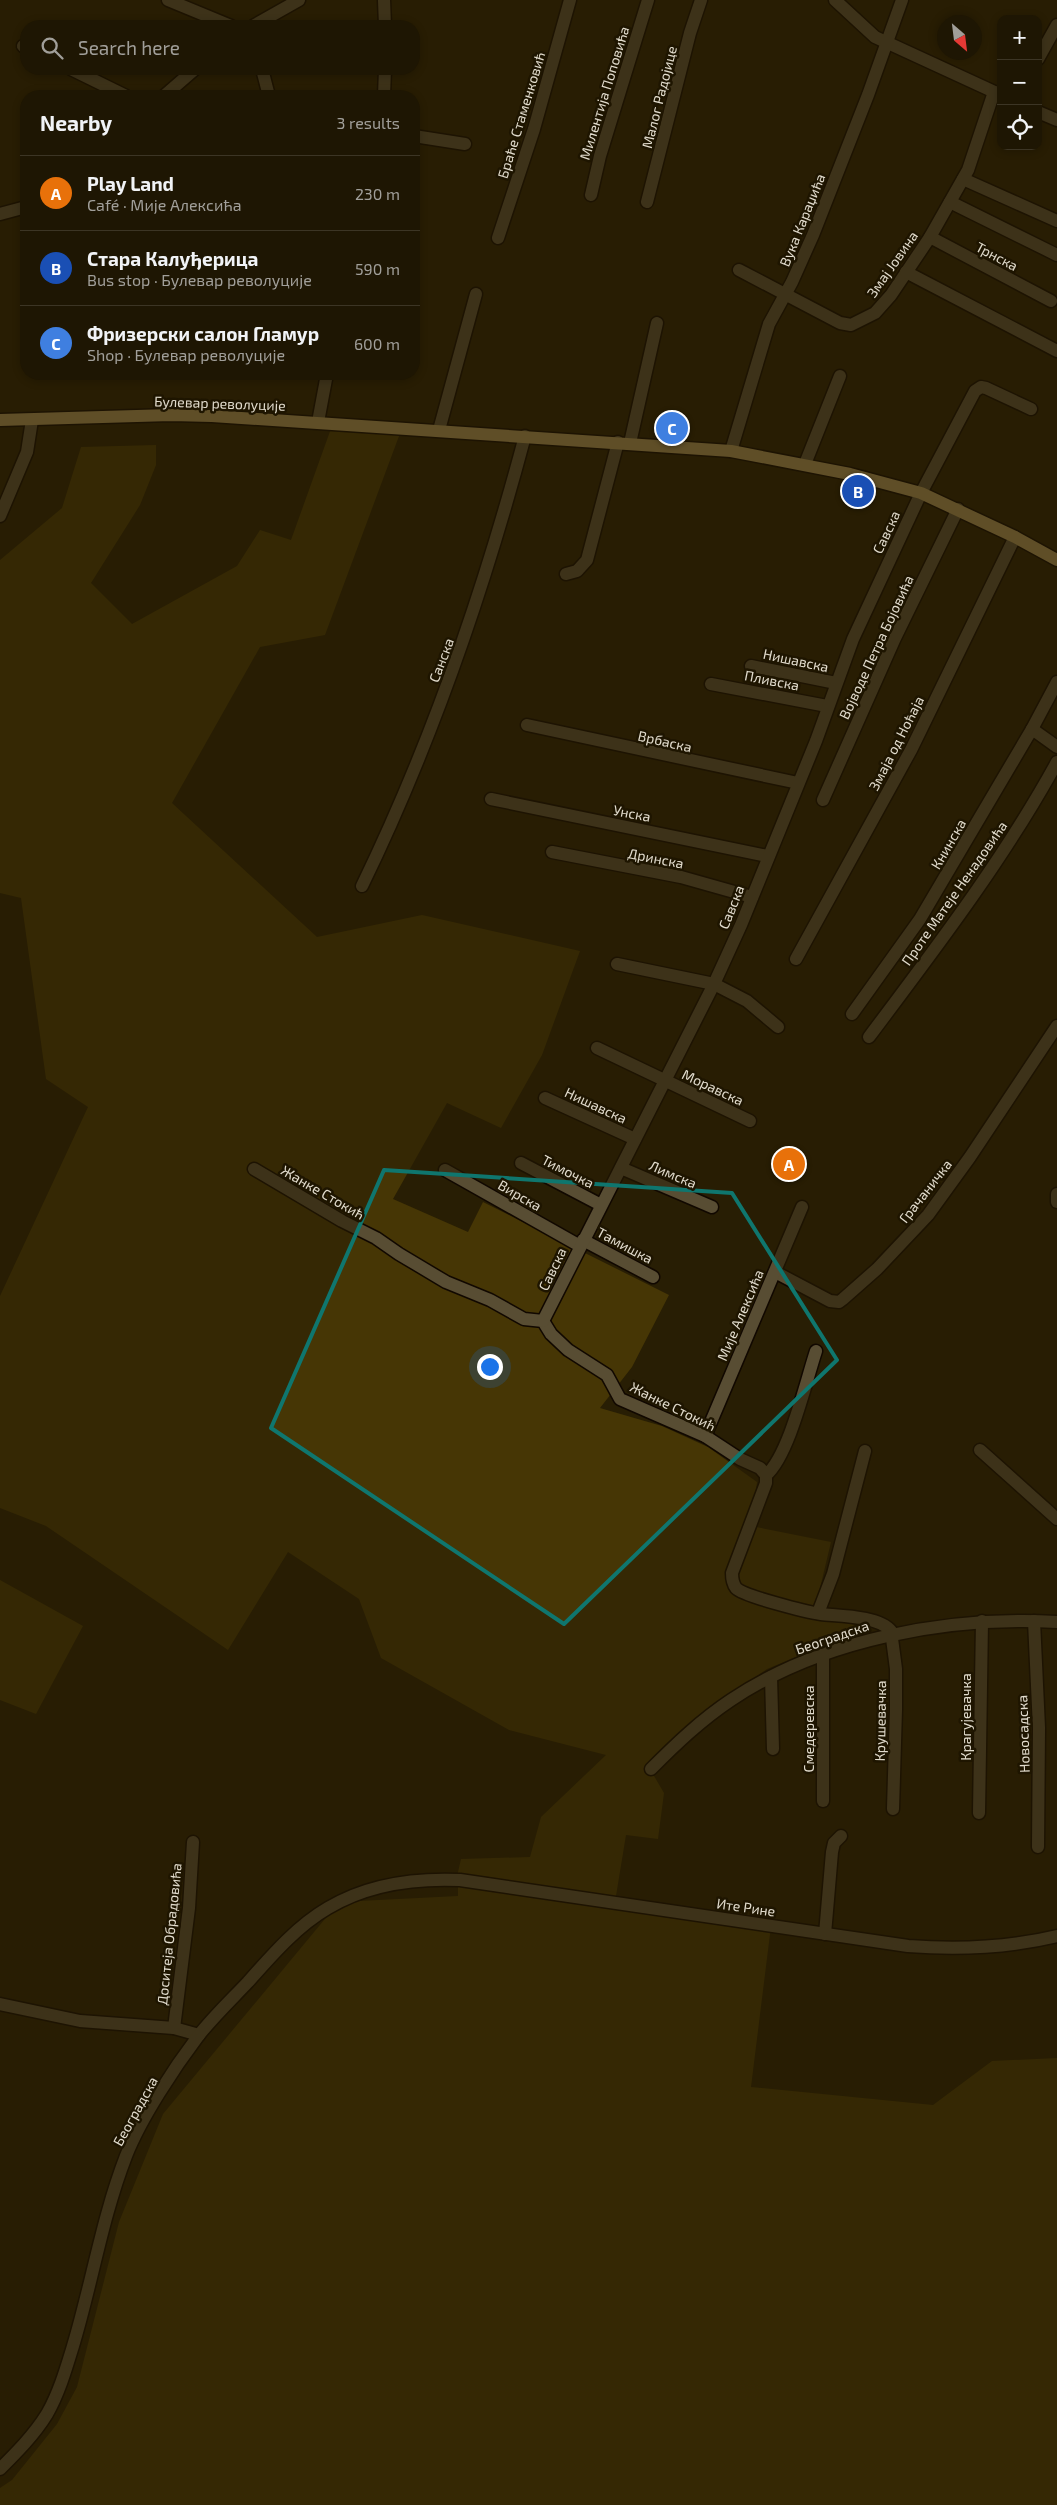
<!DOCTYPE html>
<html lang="en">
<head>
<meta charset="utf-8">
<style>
	:root { --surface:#1e1603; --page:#261f0d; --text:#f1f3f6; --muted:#a19f9a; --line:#3c3525; --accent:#70c1f4 }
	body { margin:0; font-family:"Exo 2",sans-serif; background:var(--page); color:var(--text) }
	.controls { position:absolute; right:15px; top:15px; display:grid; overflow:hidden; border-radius:10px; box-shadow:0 2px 8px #0003 }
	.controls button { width:45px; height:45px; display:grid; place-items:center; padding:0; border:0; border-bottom:1px solid var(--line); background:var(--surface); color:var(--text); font:25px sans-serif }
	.compass { position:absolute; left:937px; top:15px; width:45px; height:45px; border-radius:50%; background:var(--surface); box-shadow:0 2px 8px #0003; rotate:152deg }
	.you { position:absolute; left:489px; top:1366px; width:18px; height:18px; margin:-12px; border:4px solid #fff; border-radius:50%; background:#1a73e8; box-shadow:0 0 0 8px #1a73e833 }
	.badge { display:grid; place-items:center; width:32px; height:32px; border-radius:50%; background:var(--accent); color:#fff; font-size:16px; font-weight:700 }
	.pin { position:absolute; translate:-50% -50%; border:2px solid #fff; box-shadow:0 1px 5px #0006 }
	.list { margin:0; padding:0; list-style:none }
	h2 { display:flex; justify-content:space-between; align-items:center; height:65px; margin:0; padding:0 20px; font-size:21px }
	h2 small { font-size:16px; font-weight:400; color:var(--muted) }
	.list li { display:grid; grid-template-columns:32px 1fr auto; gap:15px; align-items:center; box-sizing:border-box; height:75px; padding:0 20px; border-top:1px solid var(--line) }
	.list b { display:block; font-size:19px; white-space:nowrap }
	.list p { margin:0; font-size:16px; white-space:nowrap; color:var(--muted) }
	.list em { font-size:16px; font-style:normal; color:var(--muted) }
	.icon { flex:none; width:28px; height:28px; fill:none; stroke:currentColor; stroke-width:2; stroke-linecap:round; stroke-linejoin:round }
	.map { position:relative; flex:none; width:1057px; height:2505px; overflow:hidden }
	.search { position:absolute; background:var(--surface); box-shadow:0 2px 8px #0003; left:20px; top:20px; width:400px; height:55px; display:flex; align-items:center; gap:12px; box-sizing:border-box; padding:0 18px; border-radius:20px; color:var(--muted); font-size:19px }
	.panel { position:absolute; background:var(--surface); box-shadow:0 2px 8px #0003; left:20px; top:90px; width:400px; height:290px; border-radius:20px }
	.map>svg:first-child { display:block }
	.green { fill:#463605 }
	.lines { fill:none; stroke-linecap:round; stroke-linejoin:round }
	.minor-casing { stroke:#110800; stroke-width:15 }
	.major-casing { stroke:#110800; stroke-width:15 }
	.minor { stroke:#584d33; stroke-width:12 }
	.major { stroke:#a28b53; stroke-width:12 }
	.marked { fill:none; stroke:#0f766e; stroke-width:4; stroke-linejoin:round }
	.labels { text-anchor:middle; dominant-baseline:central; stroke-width:5; stroke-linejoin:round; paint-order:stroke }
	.street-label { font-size:14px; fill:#e2dccd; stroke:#1e1500 }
</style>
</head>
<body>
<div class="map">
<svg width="1057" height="2505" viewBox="0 0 1057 2505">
	<rect width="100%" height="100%" fill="#281e04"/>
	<g class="green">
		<polygon points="333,423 402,428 325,635 260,647 172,803 317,937 422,915 580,951 542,1055 501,1128 447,1103 393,1199 468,1232 483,1202 669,1295 632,1367 600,1408 662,1426 708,1447 757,1482 751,1526 831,1542 815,1609 864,1629 767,1669 698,1716 647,1764 664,1793 658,1839 626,1835 615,1902 771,1926 751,2087 933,2105 992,2061 1057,2058 1057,2505 0,2505 0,2488 12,2480 57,2424 77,2387 119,2222 163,2114 339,1902 458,1896 458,1872 461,1859 530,1857 541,1817 606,1755 509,1730 381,1658 359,1599 288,1552 228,1650 46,1526 0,1508 0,1296 88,1107 46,1079 21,898 0,893 0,560 62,508 81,447 156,445 156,465 140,505 91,583 132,624 237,566 260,530 291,540"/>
		<polygon points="0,1580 83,1626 36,1714 0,1700"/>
	</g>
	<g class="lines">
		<defs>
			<g id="minor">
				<polyline points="168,0 231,26"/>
				<polyline points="384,0 385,26"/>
				<polyline points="835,0 875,37 1001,95"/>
				<polyline points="253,26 299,0"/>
				<polyline points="23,46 26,48"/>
				<polyline points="1038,59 1057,25"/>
				<polyline points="71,69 126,96"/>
				<polyline points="262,69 269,96"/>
				<polyline points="164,96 195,69"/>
				<polyline points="384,96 385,69"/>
				<polyline points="1038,112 1057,120"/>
				<polyline points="414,136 465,144"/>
				<polyline points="963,179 1057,221"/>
				<polyline points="591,195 600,156 648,0"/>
				<polyline points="647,202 690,33 701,0"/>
				<polyline points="950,202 1057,255"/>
				<polyline points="0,214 26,207"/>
				<polyline points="930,237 1051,301"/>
				<polyline points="498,238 534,129 570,0"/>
				<polyline points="739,270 840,323 851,325 875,313 891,295 930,237 968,170 994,92"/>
				<polyline points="906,272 1057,351"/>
				<polyline points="318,422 327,374"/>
				<polyline points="439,430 476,294"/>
				<polyline points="630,443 657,323"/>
				<polyline points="731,451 769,324 792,282 813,235 868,95 902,0"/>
				<polyline points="805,464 840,376"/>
				<polyline points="0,516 27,452 32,420"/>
				<polyline points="566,574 577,571 587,560 618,442"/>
				<polyline points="751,666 836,683"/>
				<polyline points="711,684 827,706"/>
				<polyline points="527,725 798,783"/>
				<polyline points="1032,729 1057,747"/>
				<polyline points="491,799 767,856"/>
				<polyline points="823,800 895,638 958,509"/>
				<polyline points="552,852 681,877 752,897"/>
				<path d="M362,886C432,742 484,590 525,436"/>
				<polyline points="796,959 911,750 1015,537"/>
				<polyline points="617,964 714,984 747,1001 778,1027"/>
				<polyline points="852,1014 920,919 1032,729 1057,682"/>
				<path d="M869,1037C935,949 1004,859 1057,762"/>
				<polyline points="597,1048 750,1121"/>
				<polyline points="545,1098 635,1139"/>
				<polyline points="521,1163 601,1205"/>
				<polyline points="621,1168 712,1207"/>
				<path d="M254,1169L342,1221L376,1238L399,1254L446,1282L490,1300L524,1319L543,1321L551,1334L568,1350L607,1375L620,1399L705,1436L740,1459L760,1468L766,1475V1483L732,1573C732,1578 733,1584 736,1588C743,1596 807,1612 821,1614C839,1616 879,1616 891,1631L896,1669V1709L893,1809"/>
				<polyline points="445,1170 580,1246"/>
				<polyline points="1057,1194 1057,1202"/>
				<polyline points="583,1240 653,1277"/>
				<polyline points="775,1272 830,1301 839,1302 843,1299 877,1269 928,1215 970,1157 1057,1026"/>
				<polyline points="543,1321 714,984 741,925 816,741 853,639 921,493 975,391 981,387 986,388 1031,409"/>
				<polyline points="705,1436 802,1207"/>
				<polyline points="980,1450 1057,1519"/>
				<path d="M766,1475C789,1456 806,1381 816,1351"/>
				<polyline points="818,1613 833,1574 865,1451"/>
				<polyline points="1034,1621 1039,1728 1038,1847"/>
				<polyline points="771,1677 773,1749"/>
				<path d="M651,1769C676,1744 701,1720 731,1700C822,1639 949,1616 1057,1622"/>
				<polyline points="823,1801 823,1656"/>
				<polyline points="979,1813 982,1621"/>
				<polyline points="825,1934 832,1852 834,1843 841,1836"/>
				<polyline points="0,2004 80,2021 174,2028 199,2035"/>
				<polyline points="174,2028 189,1908 193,1842"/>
				<path d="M0,2469C17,2452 34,2435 47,2414C59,2393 66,2369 73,2346C92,2283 102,2218 126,2156C141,2118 174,2068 199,2035C214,2016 232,1999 248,1982C272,1955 297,1926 328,1908C368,1884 414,1878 460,1880L908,1946C959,1950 1007,1948 1057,1936"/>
			</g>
			<polyline id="major" points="0,420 171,415 212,416 731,451 850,474 921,493 1015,537 1057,560"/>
		</defs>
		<use href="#minor" class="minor-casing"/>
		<use href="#major" class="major-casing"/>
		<use href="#minor" class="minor"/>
		<use href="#major" class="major"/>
	</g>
	<path d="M0 0H1057V2505H0ZM384,1170L732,1193L837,1360L564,1624L271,1428Z" fill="#281e04" fill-opacity=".55" fill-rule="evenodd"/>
	<path class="marked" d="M384,1170L732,1193L837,1360L564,1624L271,1428Z"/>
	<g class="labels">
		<g class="street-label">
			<text transform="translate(604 93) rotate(-73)">Милентија Поповића</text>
			<text transform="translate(659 97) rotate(-76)">Малог Радојице</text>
			<text transform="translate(521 115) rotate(-73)">Браће Стаменковић</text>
			<text transform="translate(802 220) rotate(-68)">Вука Караџића</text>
			<text transform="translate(997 256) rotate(28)">Трнска</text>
			<text transform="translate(892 264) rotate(-55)">Змај Јовина</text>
			<text transform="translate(220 403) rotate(2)">Булевар револуције</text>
			<text transform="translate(886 532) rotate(-65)">Савска</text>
			<text transform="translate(876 647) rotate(-65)">Војводе Петра Бојовића</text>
			<text transform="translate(441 660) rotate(-69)">Санска</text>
			<text transform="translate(796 660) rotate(12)">Нишавска</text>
			<text transform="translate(772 680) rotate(11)">Пливска</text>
			<text transform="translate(665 741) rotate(13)">Врбаска</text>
			<text transform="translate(896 743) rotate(-63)">Змаја од Ноћаја</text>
			<text transform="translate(632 813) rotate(11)">Унска</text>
			<text transform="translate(948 844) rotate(-60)">Книнска</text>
			<text transform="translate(656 858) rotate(11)">Дринска</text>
			<text transform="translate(954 893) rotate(-55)">Проте Матеје Ненадовића</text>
			<text transform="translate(731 907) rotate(-68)">Савска</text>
			<text transform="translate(713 1087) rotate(25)">Моравска</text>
			<text transform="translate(596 1105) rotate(25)">Нишавска</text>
			<text transform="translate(568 1171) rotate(27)">Тимочка</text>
			<text transform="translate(673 1174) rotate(23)">Лимска</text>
			<text transform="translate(925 1191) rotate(-52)">Грачаничка</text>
			<text transform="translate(323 1192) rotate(30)">Жанке Стокић</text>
			<text transform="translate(520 1195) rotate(30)">Вирска</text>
			<text transform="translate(625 1245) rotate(28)">Тамишка</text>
			<text transform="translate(552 1269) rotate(-64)">Савска</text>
			<text transform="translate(740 1315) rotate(-67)">Мије Алексића</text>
			<text transform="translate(673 1406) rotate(26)">Жанке Стокић</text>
			<text transform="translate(832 1637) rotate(-19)">Београдска</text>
			<text transform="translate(965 1717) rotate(-90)">Крагујевачка</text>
			<text transform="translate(880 1721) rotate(-89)">Крушевачка</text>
			<text transform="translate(808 1729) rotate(-90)">Смедеревска</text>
			<text transform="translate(1023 1734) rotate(-92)">Новосадска</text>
			<text transform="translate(746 1907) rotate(8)">Ите Рине</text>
			<text transform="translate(169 1934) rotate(-84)">Доситеја Обрадовића</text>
			<text transform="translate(135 2111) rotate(-61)">Београдска</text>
		</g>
	</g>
</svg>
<div class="controls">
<button>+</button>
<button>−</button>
<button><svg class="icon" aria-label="locate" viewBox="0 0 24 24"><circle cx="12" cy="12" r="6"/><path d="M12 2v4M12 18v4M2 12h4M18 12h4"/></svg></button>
</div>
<svg class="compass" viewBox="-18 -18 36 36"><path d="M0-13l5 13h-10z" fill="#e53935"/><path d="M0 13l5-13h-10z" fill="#a19f9a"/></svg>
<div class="you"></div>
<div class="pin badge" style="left:789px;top:1164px;background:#e8710a">A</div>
<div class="pin badge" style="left:858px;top:491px;background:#1a4fb4">B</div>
<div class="pin badge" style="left:672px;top:428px;background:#3f7fe0">C</div>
<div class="search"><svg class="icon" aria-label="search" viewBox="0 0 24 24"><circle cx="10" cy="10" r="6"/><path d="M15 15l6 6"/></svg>Search here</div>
<section class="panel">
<h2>Nearby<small>3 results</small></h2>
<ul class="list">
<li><span class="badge" style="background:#e8710a">A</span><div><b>Play Land</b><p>Café · Мије Алексића</p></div><em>230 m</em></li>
<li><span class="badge" style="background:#1a4fb4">B</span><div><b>Стара Калуђерица</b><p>Bus stop · Булевар револуције</p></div><em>590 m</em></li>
<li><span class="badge" style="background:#3f7fe0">C</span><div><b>Фризерски салон Гламур</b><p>Shop · Булевар револуције</p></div><em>600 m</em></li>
</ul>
</section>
</div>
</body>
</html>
